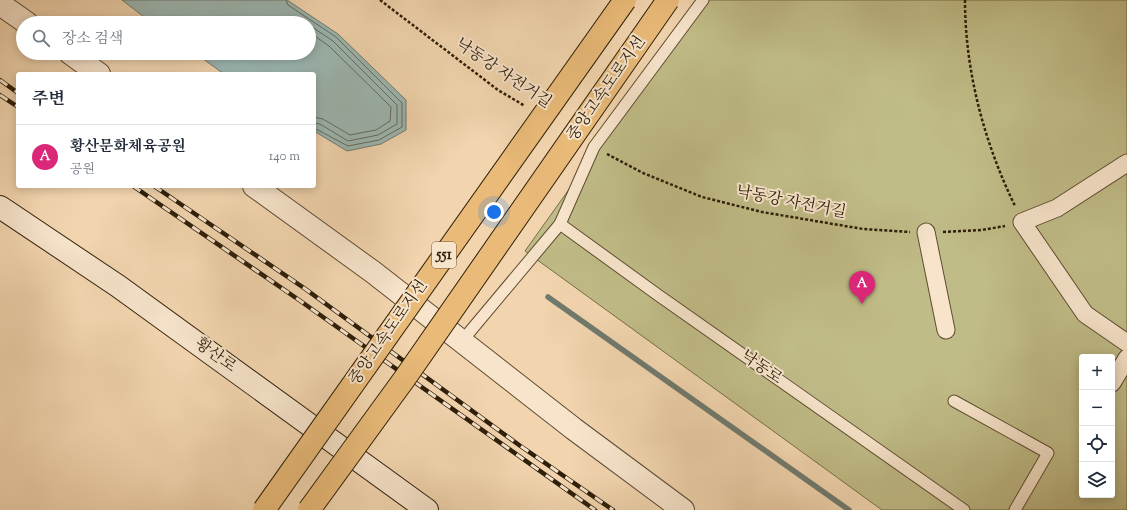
<!DOCTYPE html>
<html lang="ko">
<head>
<meta charset="utf-8">
<style>
	:root { --surface:#fff; --page:#f2f2f3; --text:#1f2937; --muted:#747a83; --line:#e0e1e3; --accent:#db2777 }
	body { margin:0; font-family:"Sorts Mill Goudy","Noto Serif KR",serif; background:var(--page); color:var(--text) }
	.controls { position:absolute; right:12px; bottom:12px; display:grid; overflow:hidden; border-radius:4px; box-shadow:0 2px 10px #0003 }
	.controls button { width:36px; height:36px; display:grid; place-items:center; padding:0; border:0; border-bottom:1px solid var(--line); background:var(--surface); color:var(--text); font:20px sans-serif }
	.you { position:absolute; left:494px; top:212px; width:14px; height:14px; margin:-10px; border:3px solid #fff; border-radius:50%; background:#1a73e8; box-shadow:0 0 0 6px #1a73e833 }
	.badge { display:grid; place-items:center; width:26px; height:26px; border-radius:50%; background:var(--accent); color:#fff; font-size:13px; font-weight:700 }
	.pin { position:absolute; translate:-50% -33px; filter:drop-shadow(0 1px 2px #0008) }
	.pin::after { content:''; position:absolute; top:21px; width:14px; height:12px; background:inherit; clip-path:polygon(0 0,100% 0,50% 100%) }
	.list { margin:0; padding:0; list-style:none }
	h2 { display:flex; justify-content:space-between; align-items:center; height:52px; margin:0; padding:0 16px; font-size:17px }
	h2 small { font-size:13px; font-weight:400; color:var(--muted) }
	.list li { display:grid; grid-template-columns:26px 1fr auto; gap:12px; align-items:center; box-sizing:border-box; height:64px; padding:0 16px; border-top:1px solid var(--line) }
	.list b { display:block; font-size:15px; white-space:nowrap }
	.list p { margin:0; font-size:13px; white-space:nowrap; color:var(--muted) }
	.list em { font-size:13px; font-style:normal; color:var(--muted) }
	.icon { flex:none; width:22px; height:22px; fill:none; stroke:currentColor; stroke-width:2; stroke-linecap:round; stroke-linejoin:round }
	.map { position:relative; flex:none; width:1127px; height:510px; overflow:hidden }
	.search { position:absolute; background:var(--surface); box-shadow:0 2px 10px #0003; left:16px; top:16px; width:300px; height:44px; display:flex; align-items:center; gap:10px; box-sizing:border-box; padding:0 14px; border-radius:22px; color:var(--muted); font-size:15px }
	.panel { position:absolute; background:var(--surface); box-shadow:0 2px 10px #0003; left:16px; top:72px; width:300px; height:116px; border-radius:4px }
	.map>svg:first-child { display:block }
	.green { fill:#c0bc87; stroke:#766d48; fill-rule:evenodd }
	.water { fill:#9cb7b2; stroke:#707a6e }
	.lines { fill:none; stroke-linecap:round; stroke-linejoin:round }
	.shore { stroke:#646a5d; stroke-width:1 }
	.stream { stroke:#707a6e; stroke-width:5.5 }
	.service-casing { stroke:#5e4c32; stroke-width:13 }
	.pedestrian-casing { stroke:#5e4c32; stroke-width:19 }
	.tertiary-casing { stroke:#5e4c32; stroke-width:24 }
	.secondary-casing { stroke:#2d1e08; stroke-width:24 }
	.path { stroke:#2d1e08; stroke-width:2.5; stroke-dasharray:3 2; stroke-linecap:butt }
	.service { stroke:#f7e4cb; stroke-width:11 }
	.pedestrian { stroke:#f7e4cb; stroke-width:17 }
	.tertiary { stroke:#f7e4cb; stroke-width:22 }
	.secondary { stroke:#f7e4cb; stroke-width:22 }
	.rail-casing { stroke:#2d1e08; stroke-width:4.5 }
	.rail { stroke:#f7e4cb; stroke-width:3; stroke-dasharray:9; stroke-linecap:butt }
	.motorway-bridge-casing { stroke:#2d1e08; stroke-width:24; stroke-linecap:butt }
	.motorway-bridge { stroke:#e9ba78; stroke-width:22 }
	.labels { text-anchor:middle; dominant-baseline:central; stroke-width:4; stroke-linejoin:round; paint-order:stroke }
	.shield { fill:#f7e4cb; stroke:#6a5942; stroke-width:1 }
	.shield-label { font-size:15px; font-weight:bold; fill:#2d1e08 }
	.street-label { font-size:16px; fill:#2d1e08; stroke:#f7e4cb }
</style>
</head>
<body>
<div class="map">
<svg width="1127" height="510" viewBox="0 0 1127 510">
	<rect width="100%" height="100%" fill="#f2d5af"/>
	<filter id="stains"><feTurbulence type="fractalNoise" baseFrequency=".005" numOctaves="4"/><feColorMatrix values="0 0 0 0 .2 0 0 0 0 .09 0 0 0 0 .02 0 0 0 .5 -.17"/></filter>
	<radialGradient id="worn" r=".72"><stop offset=".6" stop-color="#630" stop-opacity="0"/><stop offset="1" stop-color="#630" stop-opacity=".3"/></radialGradient>
	<path class="green" d="M704,0H1127V510H882L525,251ZM1082,357H1112V495H1082Z"/>
	<polygon class="water" points="122,0 287,0 338,34 406,100 406,130 381,144 347,151 314,131 314,74 224,74 195,53 309,53 309,23 152,23"/>
	<g class="lines">
		<g class="shore">
			<polyline points="286,0 288,5 336,37 402,103 402,127 379,140 348,146 314,128"/>
			<polyline points="309,25 333,41 397,105 397,124 378,135 348,141 320,124 314,123"/>
			<polyline points="309,32 329,46 391,107 390,121 376,130 350,135 323,119 314,117"/>
		</g>
		<polyline class="stream" points="548,297 849,510"/>
		<defs>
			<g id="service">
				<polyline points="560,224 658,295 964,510"/>
				<polyline points="462,341 560,224 594,147 703,0"/>
				<polyline points="954,401 1048,453 1015,510"/>
			</g>
			<g id="pedestrian">
				<polyline points="1127,163 1057,208 1022,222 1085,314 1127,343"/>
				<polyline points="926,232 946,330"/>
				<polyline points="1112,383 1127,358"/>
			</g>
			<g id="tertiary">
				<polyline points="0,4 27,23"/>
				<polyline points="70,53 99,74"/>
				<polyline points="254,186 373,272 574,429 683,510"/>
			</g>
			<polyline id="secondary" points="0,207 118,286 427,510"/>
		</defs>
		<use href="#service" class="service-casing"/>
		<use href="#pedestrian" class="pedestrian-casing"/>
		<use href="#tertiary" class="tertiary-casing"/>
		<use href="#secondary" class="secondary-casing"/>
		<g class="path">
			<polyline points="380,0 498,90 525,106"/>
			<path d="M965,0C965,71 984,142 1015,206"/>
			<polyline points="607,154 643,173 702,197 762,212 863,229 910,232"/>
			<polyline points="943,232 982,230 1005,226"/>
		</g>
		<use href="#service" class="service"/>
		<use href="#pedestrian" class="pedestrian"/>
		<use href="#tertiary" class="tertiary"/>
		<use href="#secondary" class="secondary"/>
		<defs>
			<g id="rail">
				<polyline points="0,80 18,93"/>
				<polyline points="0,95 18,107"/>
				<polyline points="133,186 299,300 595,510"/>
				<polyline points="154,186 304,288 519,445 613,510"/>
			</g>
		</defs>
		<use href="#rail" class="rail-casing"/>
		<use href="#rail" class="rail"/>
		<defs>
			<g id="motorway-bridge">
				<polyline points="264,510 625,0"/>
				<polyline points="309,510 405,378 668,0"/>
			</g>
		</defs>
		<use href="#motorway-bridge" class="motorway-bridge-casing"/>
		<use href="#motorway-bridge" class="motorway-bridge"/>
	</g>
	<g class="labels">
		<rect class="shield" x="432" y="242" width="24" height="26" rx="3"/>
		<g class="shield-label">
			<text x="444" y="255">551</text>
		</g>
		<g class="street-label">
			<text transform="translate(503 74) rotate(34)">낙동강 자전거길</text>
			<text transform="translate(607 89) rotate(-55)">중앙고속도로지선</text>
			<text transform="translate(791 203) rotate(11)">낙동강 자전거길</text>
			<text transform="translate(389 333) rotate(-55)">중앙고속도로지선</text>
			<text transform="translate(215 356) rotate(36)">황산로</text>
			<text transform="translate(761 368) rotate(35)">낙동로</text>
		</g>
	</g>
	<rect width="100%" height="100%" filter="url(#stains)"/>
	<rect width="100%" height="100%" fill="url(#worn)"/>
</svg>
<div class="controls">
<button>+</button>
<button>−</button>
<button><svg class="icon" aria-label="locate" viewBox="0 0 24 24"><circle cx="12" cy="12" r="6"/><path d="M12 2v4M12 18v4M2 12h4M18 12h4"/></svg></button>
<button><svg class="icon" aria-label="layers" viewBox="0 0 24 24"><path d="M12 4l9 5-9 5-9-5zM3 14l9 5 9-5"/></svg></button>
</div>
<div class="you"></div>
<div class="pin badge" style="left:862px;top:304px">A</div>
<div class="search"><svg class="icon" aria-label="search" viewBox="0 0 24 24"><circle cx="10" cy="10" r="6"/><path d="M15 15l6 6"/></svg>장소 검색</div>
<section class="panel">
<h2>주변<small></small></h2>
<ul class="list">
<li><span class="badge">A</span><div><b>황산문화체육공원</b><p>공원</p></div><em>140 m</em></li>
</ul>
</section>
</div>
</body>
</html>
